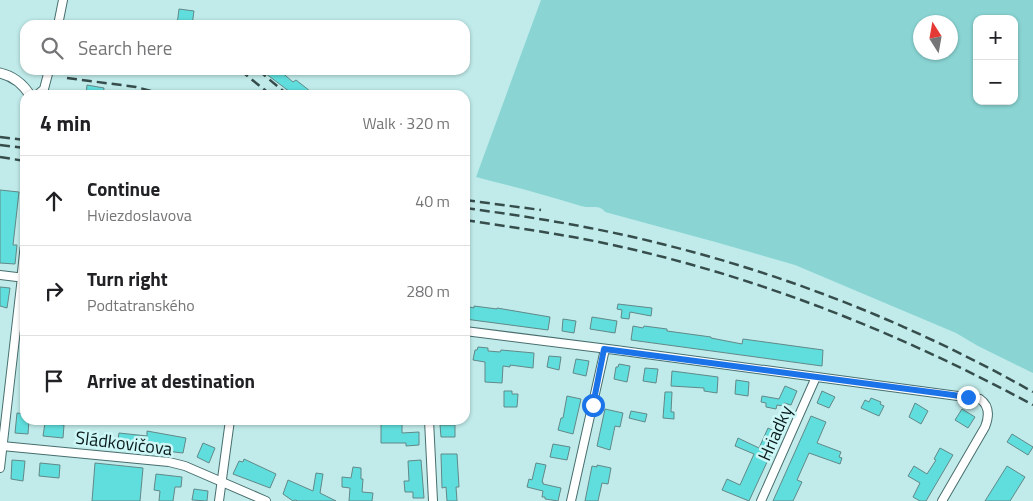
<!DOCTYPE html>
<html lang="en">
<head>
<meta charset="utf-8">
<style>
	:root { --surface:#fff; --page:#f6f6f6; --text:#202124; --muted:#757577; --line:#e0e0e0 }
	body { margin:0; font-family:"Titillium Web",sans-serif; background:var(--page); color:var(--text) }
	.controls { position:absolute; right:15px; top:15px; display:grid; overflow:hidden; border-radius:10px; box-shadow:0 1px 4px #0004 }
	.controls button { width:45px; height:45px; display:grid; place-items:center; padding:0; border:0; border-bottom:1px solid var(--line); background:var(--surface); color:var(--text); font:25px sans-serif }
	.compass { position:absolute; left:913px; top:15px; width:45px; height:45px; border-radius:50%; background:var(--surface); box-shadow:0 1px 4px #0004; rotate:349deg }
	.stop { position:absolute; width:15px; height:15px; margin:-11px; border:4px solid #1a73e8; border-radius:50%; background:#fff }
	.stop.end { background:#1a73e8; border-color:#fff; box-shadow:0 1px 5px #0008 }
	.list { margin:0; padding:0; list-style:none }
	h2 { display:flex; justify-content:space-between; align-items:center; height:65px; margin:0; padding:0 20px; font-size:21px }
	h2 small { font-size:16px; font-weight:400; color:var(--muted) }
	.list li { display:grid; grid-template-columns:32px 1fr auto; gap:15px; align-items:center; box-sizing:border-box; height:90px; padding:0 20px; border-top:1px solid var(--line) }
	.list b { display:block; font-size:19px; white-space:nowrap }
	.list p { margin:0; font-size:16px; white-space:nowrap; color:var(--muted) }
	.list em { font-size:16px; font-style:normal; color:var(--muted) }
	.icon { flex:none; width:28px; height:28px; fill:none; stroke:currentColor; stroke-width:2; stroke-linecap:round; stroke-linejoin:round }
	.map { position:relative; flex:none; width:1033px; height:501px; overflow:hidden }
	.search { position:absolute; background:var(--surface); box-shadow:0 1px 4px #0004; left:20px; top:20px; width:450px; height:55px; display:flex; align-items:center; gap:12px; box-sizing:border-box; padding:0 18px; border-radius:15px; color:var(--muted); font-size:19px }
	.panel { position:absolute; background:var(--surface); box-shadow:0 1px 4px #0004; left:20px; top:90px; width:450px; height:335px; border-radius:15px }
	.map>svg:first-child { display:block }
	.green { fill:#8ad5d4; fill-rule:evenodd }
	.building { fill:#60dedd; stroke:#618988 }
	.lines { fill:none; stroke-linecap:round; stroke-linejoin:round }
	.minor-casing { stroke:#476e6d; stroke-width:10 }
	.tertiary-casing { stroke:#476e6d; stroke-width:11 }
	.minor { stroke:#fff; stroke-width:8 }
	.tertiary { stroke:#fff; stroke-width:9 }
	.rail { stroke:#364d4c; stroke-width:2.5; stroke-dasharray:10 5; stroke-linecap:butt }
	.route { stroke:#1a73e8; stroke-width:6 }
	.labels { text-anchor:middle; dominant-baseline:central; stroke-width:5; stroke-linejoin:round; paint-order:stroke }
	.street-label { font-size:18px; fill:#0b1b1b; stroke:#cdf8f7 }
</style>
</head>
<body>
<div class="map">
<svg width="1033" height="501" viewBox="0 0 1033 501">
	<rect width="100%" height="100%" fill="#c0ebea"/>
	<path class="green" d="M541,0H1033V373L978,346L956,333L795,265L719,243L605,212C599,204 591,209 581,206C546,195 511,186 476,177ZM977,19H1014V101H977ZM920,22H950V52H920Z"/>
	<g class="building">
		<polygon points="179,9 194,11 192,25 177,25"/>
		<polygon points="261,70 279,70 293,82 296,80 310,91 307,95 294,95"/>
		<polygon points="87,85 104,88 103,95 86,95"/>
		<polygon points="0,190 19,192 13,245 17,245 15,264 0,263"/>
		<polygon points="0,287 10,288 7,308 0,306"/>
		<polygon points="618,304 652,308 651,316 630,312 629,319 621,318 622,310 617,309"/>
		<polygon points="465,306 474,308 474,306 497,309 497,308 550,317 548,330 465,319"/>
		<polygon points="592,317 617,321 615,333 590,329"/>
		<polygon points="563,319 576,321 574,333 562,331"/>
		<polygon points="633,326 643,328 644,326 667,329 667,331 711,337 711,338 742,344 743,339 823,350 822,366 631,340"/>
		<polygon points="478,347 488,348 488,351 500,352 501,350 534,353 533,368 510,365 510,367 503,366 502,383 485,382 485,362 473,360 475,350 477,350"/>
		<polygon points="549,356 561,357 559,370 547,367"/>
		<polygon points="576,359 589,361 586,376 573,373"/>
		<polygon points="619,364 630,366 627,382 614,379 616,367 618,367"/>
		<polygon points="645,368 658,369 656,383 643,381"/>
		<polygon points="672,371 718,377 717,393 704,391 704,388 671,386"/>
		<polygon points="736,380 749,382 748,396 735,394"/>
		<polygon points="785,386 797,391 791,405 784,403 784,406 777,405 776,409 766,407 766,403 761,402 762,396 779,399"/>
		<polygon points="504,391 512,391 512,394 518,394 517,407 504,407"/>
		<polygon points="822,391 835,397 829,408 817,403"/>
		<polygon points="665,392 672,392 671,412 674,412 674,419 663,418"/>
		<polygon points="567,396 581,399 573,434 558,430 561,418 563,418"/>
		<polygon points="871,398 881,402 880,404 884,406 879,416 861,408 865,400 869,402"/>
		<polygon points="915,403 928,411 921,424 909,417"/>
		<polygon points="605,409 623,413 620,427 615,426 610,450 597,446"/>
		<polygon points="962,409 975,417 968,428 955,420"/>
		<polygon points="631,411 647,414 645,422 629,418"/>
		<polygon points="17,413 25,414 25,420 29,420 28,434 15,433"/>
		<polygon points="811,416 826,422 817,443 841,452 839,457 842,458 840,464 809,453 797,480 802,482 793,501 773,501"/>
		<polygon points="381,420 402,420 402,433 419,432 419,445 406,446 406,443 381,443"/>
		<polygon points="45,423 64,425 63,438 43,436"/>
		<polygon points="440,425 455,425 455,437 441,437"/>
		<polygon points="768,428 780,434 749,501 722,490 727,479 740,485 754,454 735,446 738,438 759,448"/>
		<polygon points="147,431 186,438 183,453 148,449 135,437 134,446 117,444 119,433 147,436"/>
		<polygon points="1012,434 1033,447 1028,455 1007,442"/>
		<polygon points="203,443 215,448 209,463 197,457"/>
		<polygon points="553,444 570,447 567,460 550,457"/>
		<polygon points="940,448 953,455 926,501 920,501 913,497 920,483 908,476 914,466 927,474 936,460 934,459"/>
		<polygon points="441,454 457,454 459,487 456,487 457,501 447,501 446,487 442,488"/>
		<polygon points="244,459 276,474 270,488 233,474 239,461 243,462"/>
		<polygon points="12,460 25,461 23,481 11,479"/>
		<polygon points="421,460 424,498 413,498 413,492 405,492 404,481 409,481 408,461"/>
		<polygon points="40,463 60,465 59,478 39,476"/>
		<polygon points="95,463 143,468 140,501 92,501"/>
		<polygon points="536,463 546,465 542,482 543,482 543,484 561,488 558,501 545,499 545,497 542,497 543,491 527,487 529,479 532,480"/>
		<polygon points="597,465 611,468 608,484 602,483 598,501 585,501 592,466 597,467"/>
		<polygon points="1007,466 1025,477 1010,501 985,501"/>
		<polygon points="353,467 361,468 361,479 363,479 362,492 373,493 372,501 349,501 350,488 342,487 342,477 351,478"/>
		<polygon points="316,473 323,474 320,493 336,501 298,501 295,500 293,501 283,494 288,480 313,491"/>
		<polygon points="156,474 182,477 181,487 175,487 173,501 159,501 160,491 154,490"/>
		<polygon points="194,489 208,491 207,501 192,500"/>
	</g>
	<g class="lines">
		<defs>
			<g id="minor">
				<polyline points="58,25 63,0"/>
				<polyline points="37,95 44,89 49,70"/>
				<polyline points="0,275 25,278"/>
				<path d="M465,331L616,350L980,399C990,406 989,417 985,427L942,501"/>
				<polyline points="429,420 433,501"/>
				<polyline points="2,446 169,462 185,466 266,501"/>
				<polyline points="0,468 22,277"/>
				<polyline points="219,501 230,420"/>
				<polyline points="571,501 605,349"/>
				<polyline points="761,501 816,377"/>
			</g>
			<g id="tertiary">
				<path d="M0,73C13,76 23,84 30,95"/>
				<polyline points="22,277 25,248"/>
			</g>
		</defs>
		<use href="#minor" class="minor-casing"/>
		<use href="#tertiary" class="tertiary-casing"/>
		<use href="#minor" class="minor"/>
		<use href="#tertiary" class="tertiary"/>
		<g class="rail">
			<polyline points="240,70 271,95"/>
			<polyline points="258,70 288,95"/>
			<polyline points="67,78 136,87 167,95"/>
			<polyline points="0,137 25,140"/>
			<polyline points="0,145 25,148"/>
			<polyline points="0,157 25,161"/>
			<polyline points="465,200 541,210"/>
			<path d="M465,208C532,217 600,228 666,245C794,277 918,327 1033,392"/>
			<path d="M465,220C510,227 555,233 599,242C752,274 896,331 1033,405"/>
		</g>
	</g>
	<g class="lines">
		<polyline class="route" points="593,405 604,349 968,397"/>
	</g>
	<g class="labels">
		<g class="street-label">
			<text transform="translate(775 433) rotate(-66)">Hriadky</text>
			<text transform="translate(124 443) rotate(7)">Sládkovičova</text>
		</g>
	</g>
</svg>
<div class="controls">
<button>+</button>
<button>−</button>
</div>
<svg class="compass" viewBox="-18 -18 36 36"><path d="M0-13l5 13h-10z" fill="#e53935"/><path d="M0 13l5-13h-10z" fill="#757577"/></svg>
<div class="stop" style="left:593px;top:405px"></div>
<div class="stop end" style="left:968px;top:397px"></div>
<div class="search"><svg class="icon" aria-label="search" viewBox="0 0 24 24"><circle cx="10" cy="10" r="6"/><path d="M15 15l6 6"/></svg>Search here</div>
<section class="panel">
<h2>4 min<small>Walk · 320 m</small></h2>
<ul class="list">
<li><svg class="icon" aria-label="ahead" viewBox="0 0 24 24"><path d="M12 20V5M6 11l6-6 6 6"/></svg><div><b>Continue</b><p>Hviezdoslavova</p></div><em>40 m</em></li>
<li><svg class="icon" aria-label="right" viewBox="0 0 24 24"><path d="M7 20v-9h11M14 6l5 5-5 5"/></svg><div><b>Turn right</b><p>Podtatranského</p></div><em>280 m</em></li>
<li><svg class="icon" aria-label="arrive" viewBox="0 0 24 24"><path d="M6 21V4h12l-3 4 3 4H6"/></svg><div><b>Arrive at destination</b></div></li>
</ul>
</section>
</div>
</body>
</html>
